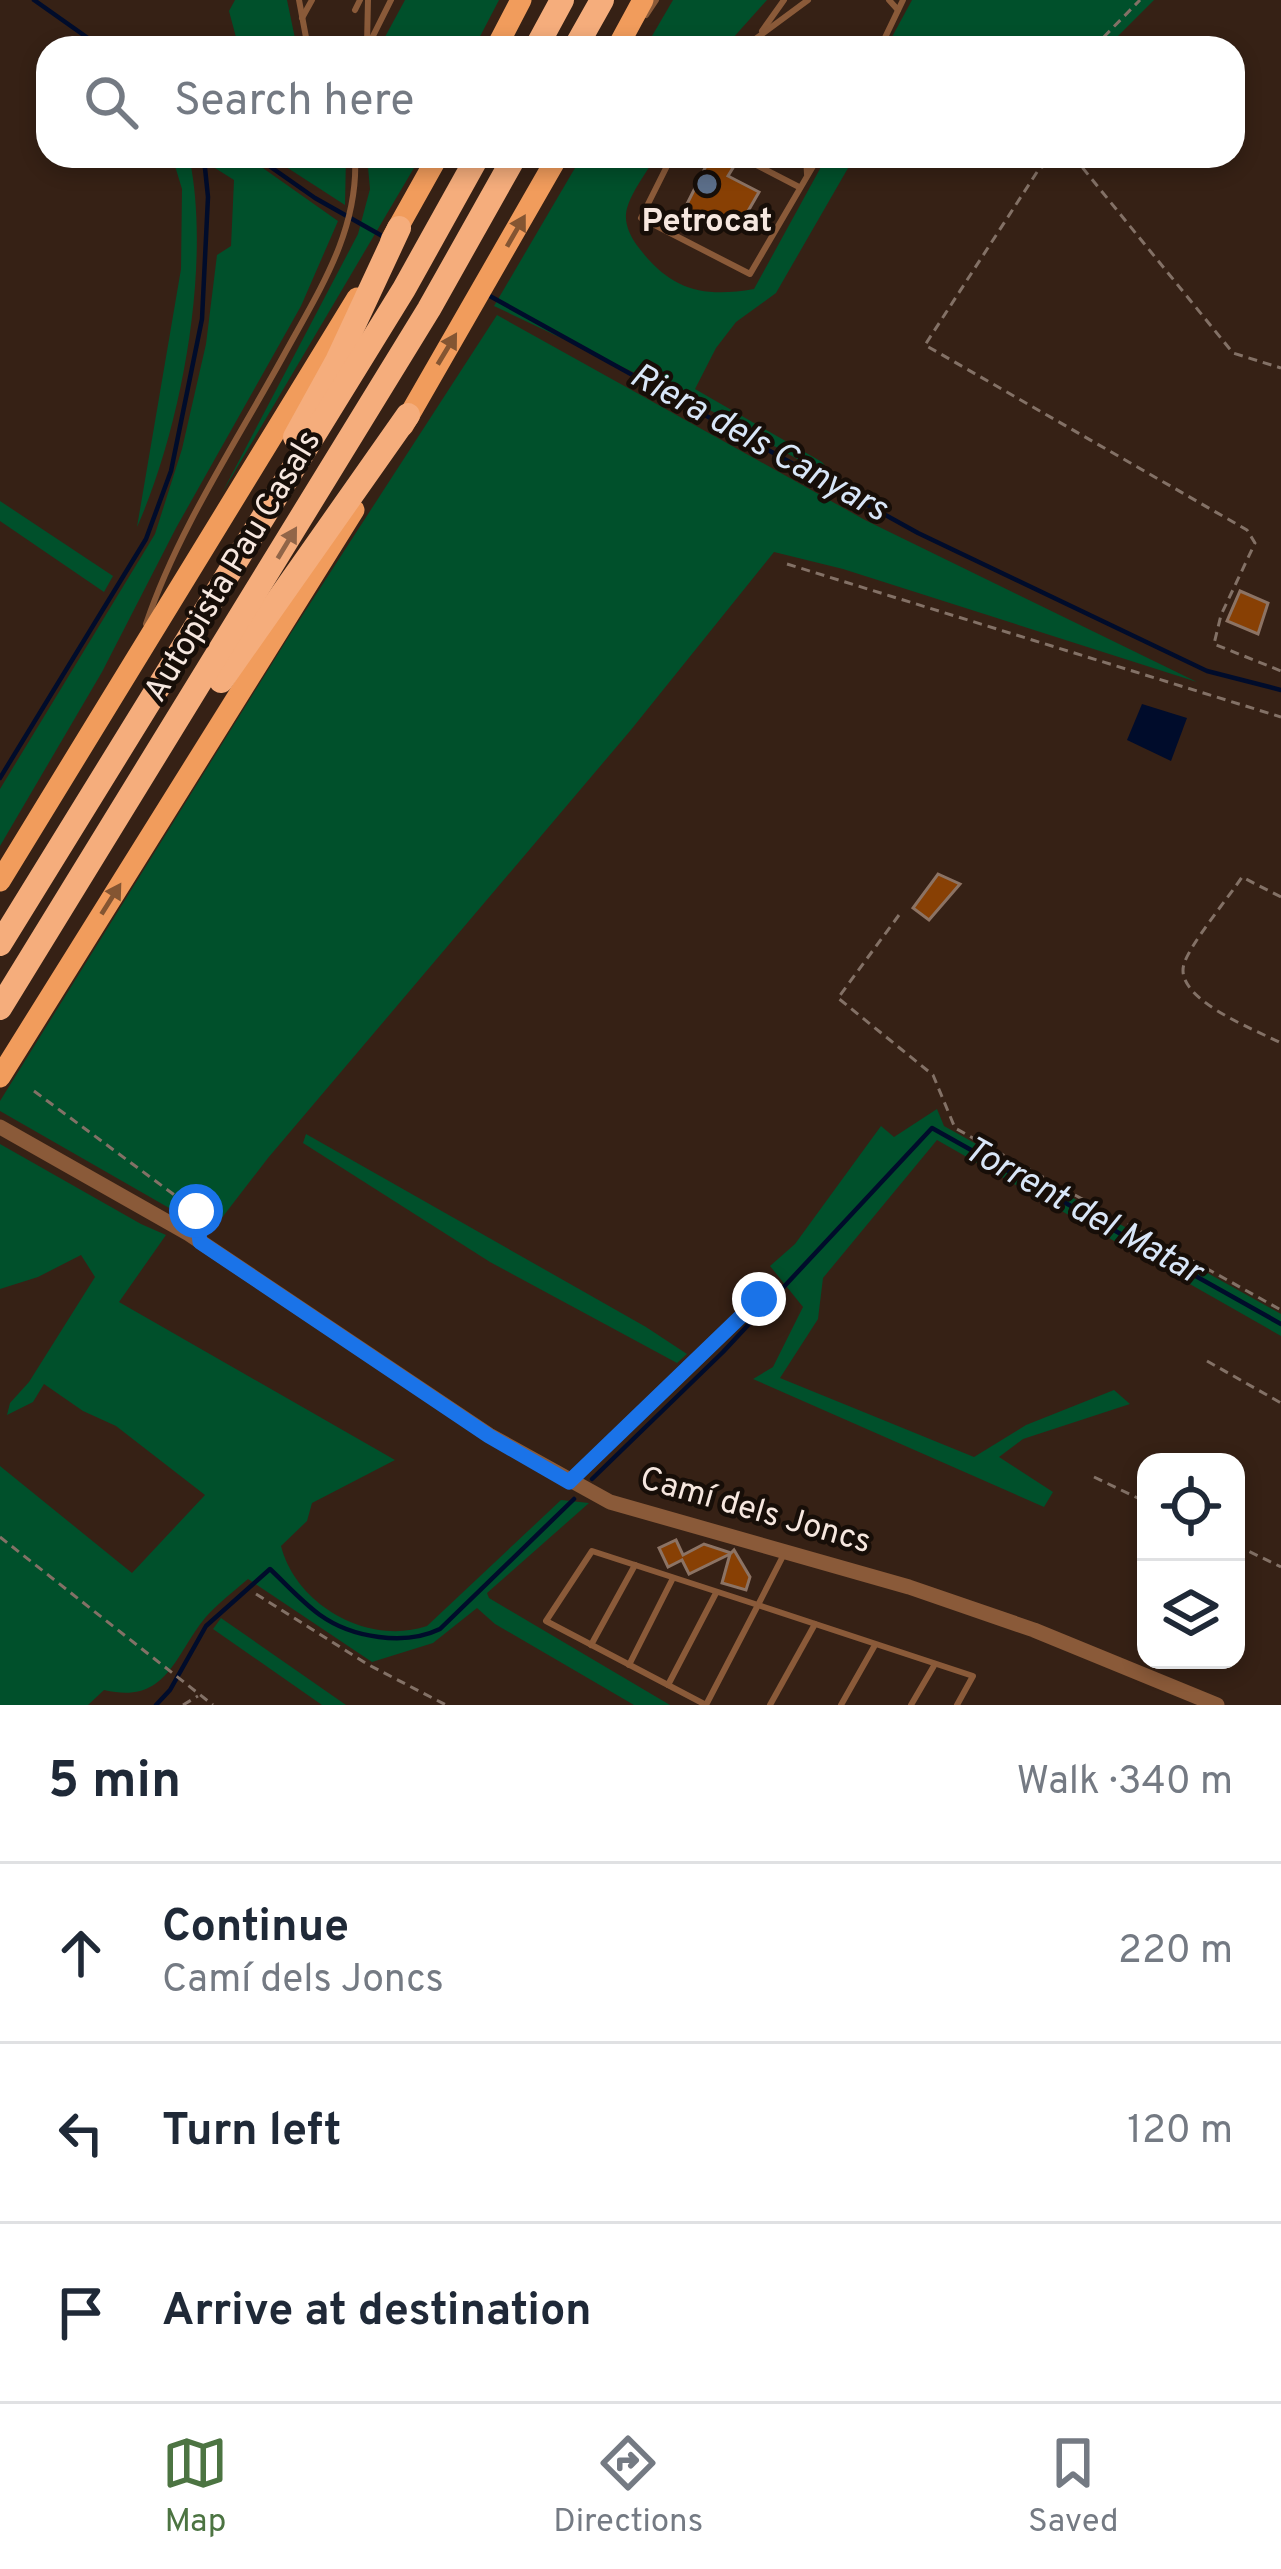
<!DOCTYPE html>
<html lang="en">
<head>
<meta charset="utf-8">
<style>
	:root { --surface:#fff; --page:#f2f2f3; --text:#1f2937; --muted:#747a83; --line:#e0e1e3; --accent:#4c7442 }
	body { margin:0; font-family:Overpass,sans-serif; background:var(--page); color:var(--text) }
	.controls { position:absolute; right:36px; bottom:36px; display:grid; overflow:hidden; border-radius:24px; box-shadow:0 6px 18px #0003 }
	.controls button { width:108px; height:108px; display:grid; place-items:center; padding:0; border:0; border-bottom:3px solid var(--line); background:var(--surface); color:var(--text); font:60px sans-serif }
	.stop { position:absolute; width:36px; height:36px; margin:-27px; border:9px solid #1a73e8; border-radius:50%; background:#fff }
	.stop.end { background:#1a73e8; border-color:#fff; box-shadow:0 3px 12px #0008 }
	.list { margin:0; padding:0; list-style:none }
	h2 { display:flex; justify-content:space-between; align-items:center; height:156px; margin:0; padding:0 48px; font-size:51px }
	h2 small { font-size:39px; font-weight:400; color:var(--muted) }
	.list li { display:grid; grid-template-columns:78px 1fr auto; gap:36px; align-items:center; box-sizing:border-box; height:180px; padding:0 48px; border-top:3px solid var(--line) }
	.list b { display:block; font-size:45px; white-space:nowrap }
	.list p { margin:0; font-size:39px; white-space:nowrap; color:var(--muted) }
	.list em { font-size:39px; font-style:normal; color:var(--muted) }
	.icon { flex:none; width:66px; height:66px; fill:none; stroke:currentColor; stroke-width:2; stroke-linecap:round; stroke-linejoin:round }
	.map { position:relative; flex:none; width:1281px; height:1705px; overflow:hidden }
	.search { position:absolute; background:var(--surface); box-shadow:0 6px 18px #0003; left:36px; right:36px; top:36px; height:132px; display:flex; align-items:center; gap:30px; box-sizing:border-box; padding:0 42px; border-radius:36px; color:var(--muted); font-size:45px }
	.sheet { height:696px; background:var(--surface) }
	nav { display:flex; justify-content:space-around; align-items:center; box-sizing:border-box; height:168px; border-top:3px solid var(--line); background:var(--surface); font-size:33px; color:var(--muted) }
	nav a { display:grid; justify-items:center; gap:6px }
	nav .on { color:var(--accent) }
	.map>svg:first-child { display:block }
	.green { fill:#00502b }
	.water { fill:#000c2b }
	.lines { fill:none; stroke-linecap:round; stroke-linejoin:round }
	.stream { stroke:#000c2b; stroke-width:4.5 }
	.building { fill:#884004; stroke:#8c7364; stroke-width:3 }
	.path { stroke:#837166; stroke-width:3; stroke-dasharray:9 6; stroke-linecap:butt }
	.service { stroke:#8a5a39; stroke-width:6 }
	.tertiary { stroke:#8a5a39; stroke-width:15 }
	.trunk { stroke:#f19c5c; stroke-width:21 }
	.motorway { stroke:#f5ad7c; stroke-width:24 }
	.oneway { fill:#845532 }
	.oneway2 { fill:#916548 }
	.route { stroke:#1a73e8; stroke-width:15 }
	.service-dot { fill:#5c6f8a; stroke:#170e08; stroke-width:4.5 }
	.labels { text-anchor:middle; dominant-baseline:central; stroke-width:9; stroke-linejoin:round; paint-order:stroke }
	.poi-label { font-size:33px; font-weight:bold; fill:#f6e7df; stroke:#170e08 }
	.street-label { font-size:33px; fill:#f6e7df; stroke:#170e08 }
	.water-label { font-size:36px; font-style:italic; fill:#d8e6f8; stroke:#170e08 }
</style>
</head>
<body>
<div class="map">
<svg width="1281" height="1705" viewBox="0 0 1281 1705">
	<rect width="100%" height="100%" fill="#362115"/>
	<g class="green">
		<polygon points="235,0 287,0 297,48 249,48 237,41 229,11"/>
		<polygon points="405,0 499,0 474,48 379,48"/>
		<polygon points="673,0 767,0 724,48 645,48"/>
		<polygon points="912,0 1154,0 1106,48 886,48"/>
		<path d="M172,156H187L190,161C211,267 181,429 137,527L181,269L182,189Z"/>
		<polygon points="208,156 246,156 338,221 301,306 176,528 102,672 0,846 0,789 155,534 182,449 206,344 217,255 231,246 234,180 215,168"/>
		<polygon points="272,156 346,156 345,205 280,163"/>
		<polygon points="367,156 421,156 222,493 358,234 370,189"/>
		<path d="M582,156H656C647,172 628,196 626,214C625,227 632,239 639,248C671,290 703,298 754,289L827,156H855L776,293L736,322L716,348L695,389L822,462L840,483L692,400L494,306Z"/>
		<polygon points="497,315 865,520 1197,682 843,569 774,552 630,731 268,1158 211,1232 0,1111 0,1101 291,633"/>
		<polygon points="0,501 113,576 104,592 0,521"/>
		<polygon points="937,1109 944,1126 1281,1314 1281,1336 937,1140 823,1278 818,1319 780,1378 974,1457 1026,1425 1114,1390 1130,1404 1023,1439 999,1457 1053,1492 1044,1507 753,1379 773,1367 803,1307 770,1266 795,1244 881,1126 894,1137"/>
		<polygon points="306,1134 646,1327 687,1354 677,1363 490,1262 303,1143"/>
		<path d="M0,1144L141,1224L166,1235L119,1302L395,1460L312,1503L307,1521L281,1546C296,1605 368,1646 427,1626L561,1500L589,1503L487,1593L489,1598L670,1705H634L495,1624L477,1608L433,1643L372,1662L248,1579C234,1591 217,1604 205,1618C174,1656 167,1705 104,1690L88,1705H0V1466L132,1573L205,1495L116,1426L83,1411L44,1384L33,1402L7,1415L10,1403L29,1382L95,1277L81,1255L38,1277L0,1289Z"/>
		<polygon points="221,1618 346,1705 322,1705 213,1629"/>
	</g>
	<polygon class="water" points="1142,704 1187,718 1171,761 1127,740"/>
	<g class="lines">
		<g class="stream">
			<polyline points="34,0 102,48"/>
			<polyline points="255,156 315,198 384,237"/>
			<polyline points="488,295 918,533 1207,671 1281,690"/>
			<polyline points="0,778 146,539 171,471 202,319 208,197 205,168 199,156"/>
			<polyline points="592,1479 723,1352 932,1128 1281,1324"/>
			<path d="M156,1705L170,1690L206,1626L270,1569C286,1584 302,1602 320,1615C352,1638 405,1646 440,1629L574,1499"/>
		</g>
	</g>
	<g class="building">
		<polygon points="711,156 732,156 736,163 728,176 759,192 736,232 709,214 698,233 678,222"/>
		<polygon points="1240,591 1268,603 1258,634 1227,621"/>
		<polygon points="938,874 960,884 929,920 913,908"/>
		<polygon points="676,1540 683,1555 704,1544 731,1553 734,1550 750,1577 746,1590 722,1583 730,1554 689,1574 682,1560 668,1567 659,1548"/>
	</g>
	<g class="lines">
		<g class="path">
			<polyline points="1093,48 1140,0"/>
			<polyline points="1062,156 1039,169 925,345 1247,530 1255,543 1221,615 1214,644 1281,671"/>
			<polyline points="1073,156 1233,353 1281,368"/>
			<polyline points="787,564 1281,717"/>
			<path d="M1281,897L1242,877C1229,897 1190,944 1184,964C1173,999 1256,1030 1281,1043"/>
			<polyline points="899,915 838,998 933,1075 955,1128 1281,1310"/>
			<polyline points="34,1091 196,1211 198,1222"/>
			<polyline points="1207,1361 1281,1403"/>
			<polyline points="583,1468 759,1299"/>
			<polyline points="1094,1477 1146,1502"/>
			<polyline points="0,1537 213,1705"/>
			<polyline points="1236,1545 1281,1567"/>
			<polyline points="256,1594 367,1664 446,1705"/>
			<polyline points="183,1705 198,1696"/>
		</g>
		<g class="service">
			<polyline points="299,0 308,48"/>
			<polyline points="889,0 898,10"/>
			<polyline points="355,10 360,0"/>
			<polyline points="646,15 656,0"/>
			<polyline points="302,18 312,0"/>
			<polyline points="762,31 784,0"/>
			<polyline points="750,43 808,0"/>
			<polyline points="367,44 368,0"/>
			<polyline points="367,48 391,0"/>
			<polyline points="792,48 798,43 807,48"/>
			<polyline points="880,48 903,0"/>
			<polyline points="672,156 641,218 750,274 819,156"/>
			<polyline points="739,156 799,187"/>
			<polyline points="806,156 807,174"/>
			<path d="M146,624C178,529 237,441 285,353C320,289 359,230 355,156"/>
			<polyline points="591,1645 635,1565"/>
			<polyline points="629,1665 673,1578"/>
			<polyline points="668,1685 716,1593"/>
			<polyline points="706,1705 546,1621 592,1551 758,1605 783,1556"/>
			<polyline points="706,1705 758,1605 973,1676 957,1705"/>
			<polyline points="770,1705 815,1624"/>
			<polyline points="841,1705 875,1645"/>
			<polyline points="911,1705 935,1664"/>
		</g>
		<polyline class="tertiary" points="0,1127 189,1234 489,1435 610,1502 909,1587 1034,1630 1217,1705"/>
		<g class="trunk">
			<polyline points="496,48 521,0"/>
			<polyline points="617,48 643,0"/>
			<polyline points="391,240 438,156"/>
			<polyline points="403,426 558,156"/>
			<polyline points="0,881 357,298"/>
			<polyline points="0,1077 354,510"/>
		</g>
		<g class="motorway">
			<polyline points="536,48 562,0"/>
			<polyline points="575,48 602,0"/>
			<polyline points="295,437 337,361 399,228"/>
			<polyline points="221,681 408,415"/>
			<polyline points="0,944 404,289 478,156"/>
			<polyline points="0,1008 429,309 515,156"/>
		</g>
	</g>
	<defs><path id="oneway-solid" d="M-6-.8H1V-3.2L6.5 0L1 3.2V.8H-6Z" transform="scale(3)"/></defs>
	<g class="oneway">
		<use href="#oneway-solid" transform="translate(516 231) rotate(-60)"/>
		<use href="#oneway-solid" transform="translate(447 349) rotate(-59)"/>
		<use href="#oneway-solid" transform="translate(111 899) rotate(-58)"/>
	</g>
	<use class="oneway2" href="#oneway-solid" transform="translate(287 543) rotate(-59)"/>
	<g class="lines">
		<polyline class="route" points="196,1211 200,1242 489,1436 569,1482 759,1299"/>
	</g>
	<circle class="service-dot" cx="707" cy="184" r="12"/>
	<g class="labels">
		<g class="poi-label">
			<text x="707" y="223">Petrocat</text>
		</g>
		<g class="street-label">
			<text transform="translate(234 567) rotate(-59)">Autopista Pau Casals</text>
			<text transform="translate(755 1512) rotate(16)">Camí dels Joncs</text>
		</g>
		<g class="water-label">
			<text transform="translate(758 444) rotate(29)">Riera dels Canyars</text>
			<text transform="translate(1082 1212) rotate(29)">Torrent del Matar</text>
		</g>
	</g>
</svg>
<div class="controls">
<button><svg class="icon" aria-label="locate" viewBox="0 0 24 24"><circle cx="12" cy="12" r="6"/><path d="M12 2v4M12 18v4M2 12h4M18 12h4"/></svg></button>
<button><svg class="icon" aria-label="layers" viewBox="0 0 24 24"><path d="M12 4l9 5-9 5-9-5zM3 14l9 5 9-5"/></svg></button>
</div>
<div class="stop" style="left:196px;top:1211px"></div>
<div class="stop end" style="left:759px;top:1299px"></div>
<div class="search"><svg class="icon" aria-label="search" viewBox="0 0 24 24"><circle cx="10" cy="10" r="6"/><path d="M15 15l6 6"/></svg>Search here</div>
</div>
<section class="sheet">
<h2>5 min<small>Walk · 340 m</small></h2>
<ul class="list">
<li><svg class="icon" aria-label="ahead" viewBox="0 0 24 24"><path d="M12 20V5M6 11l6-6 6 6"/></svg><div><b>Continue</b><p>Camí dels Joncs</p></div><em>220 m</em></li>
<li><svg class="icon" aria-label="left" viewBox="0 0 24 24"><path d="M17 20v-9H6M10 6l-5 5 5 5"/></svg><div><b>Turn left</b></div><em>120 m</em></li>
<li><svg class="icon" aria-label="arrive" viewBox="0 0 24 24"><path d="M6 21V4h12l-3 4 3 4H6"/></svg><div><b>Arrive at destination</b></div></li>
</ul>
</section>
<nav>
<a class="on"><svg class="icon" aria-label="map" viewBox="0 0 24 24"><path d="M3 6l6-2 6 2 6-2v14l-6 2-6-2-6 2zM9 4v14M15 6v14"/></svg>Map</a>
<a><svg class="icon" aria-label="directions" viewBox="0 0 24 24"><path d="M12 3l9 9-9 9-9-9zM9 14v-3h6M13 9l2 2-2 2"/></svg>Directions</a>
<a><svg class="icon" aria-label="saved" viewBox="0 0 24 24"><path d="M7 4h10v16l-5-4-5 4z"/></svg>Saved</a>
</nav>
</body>
</html>
